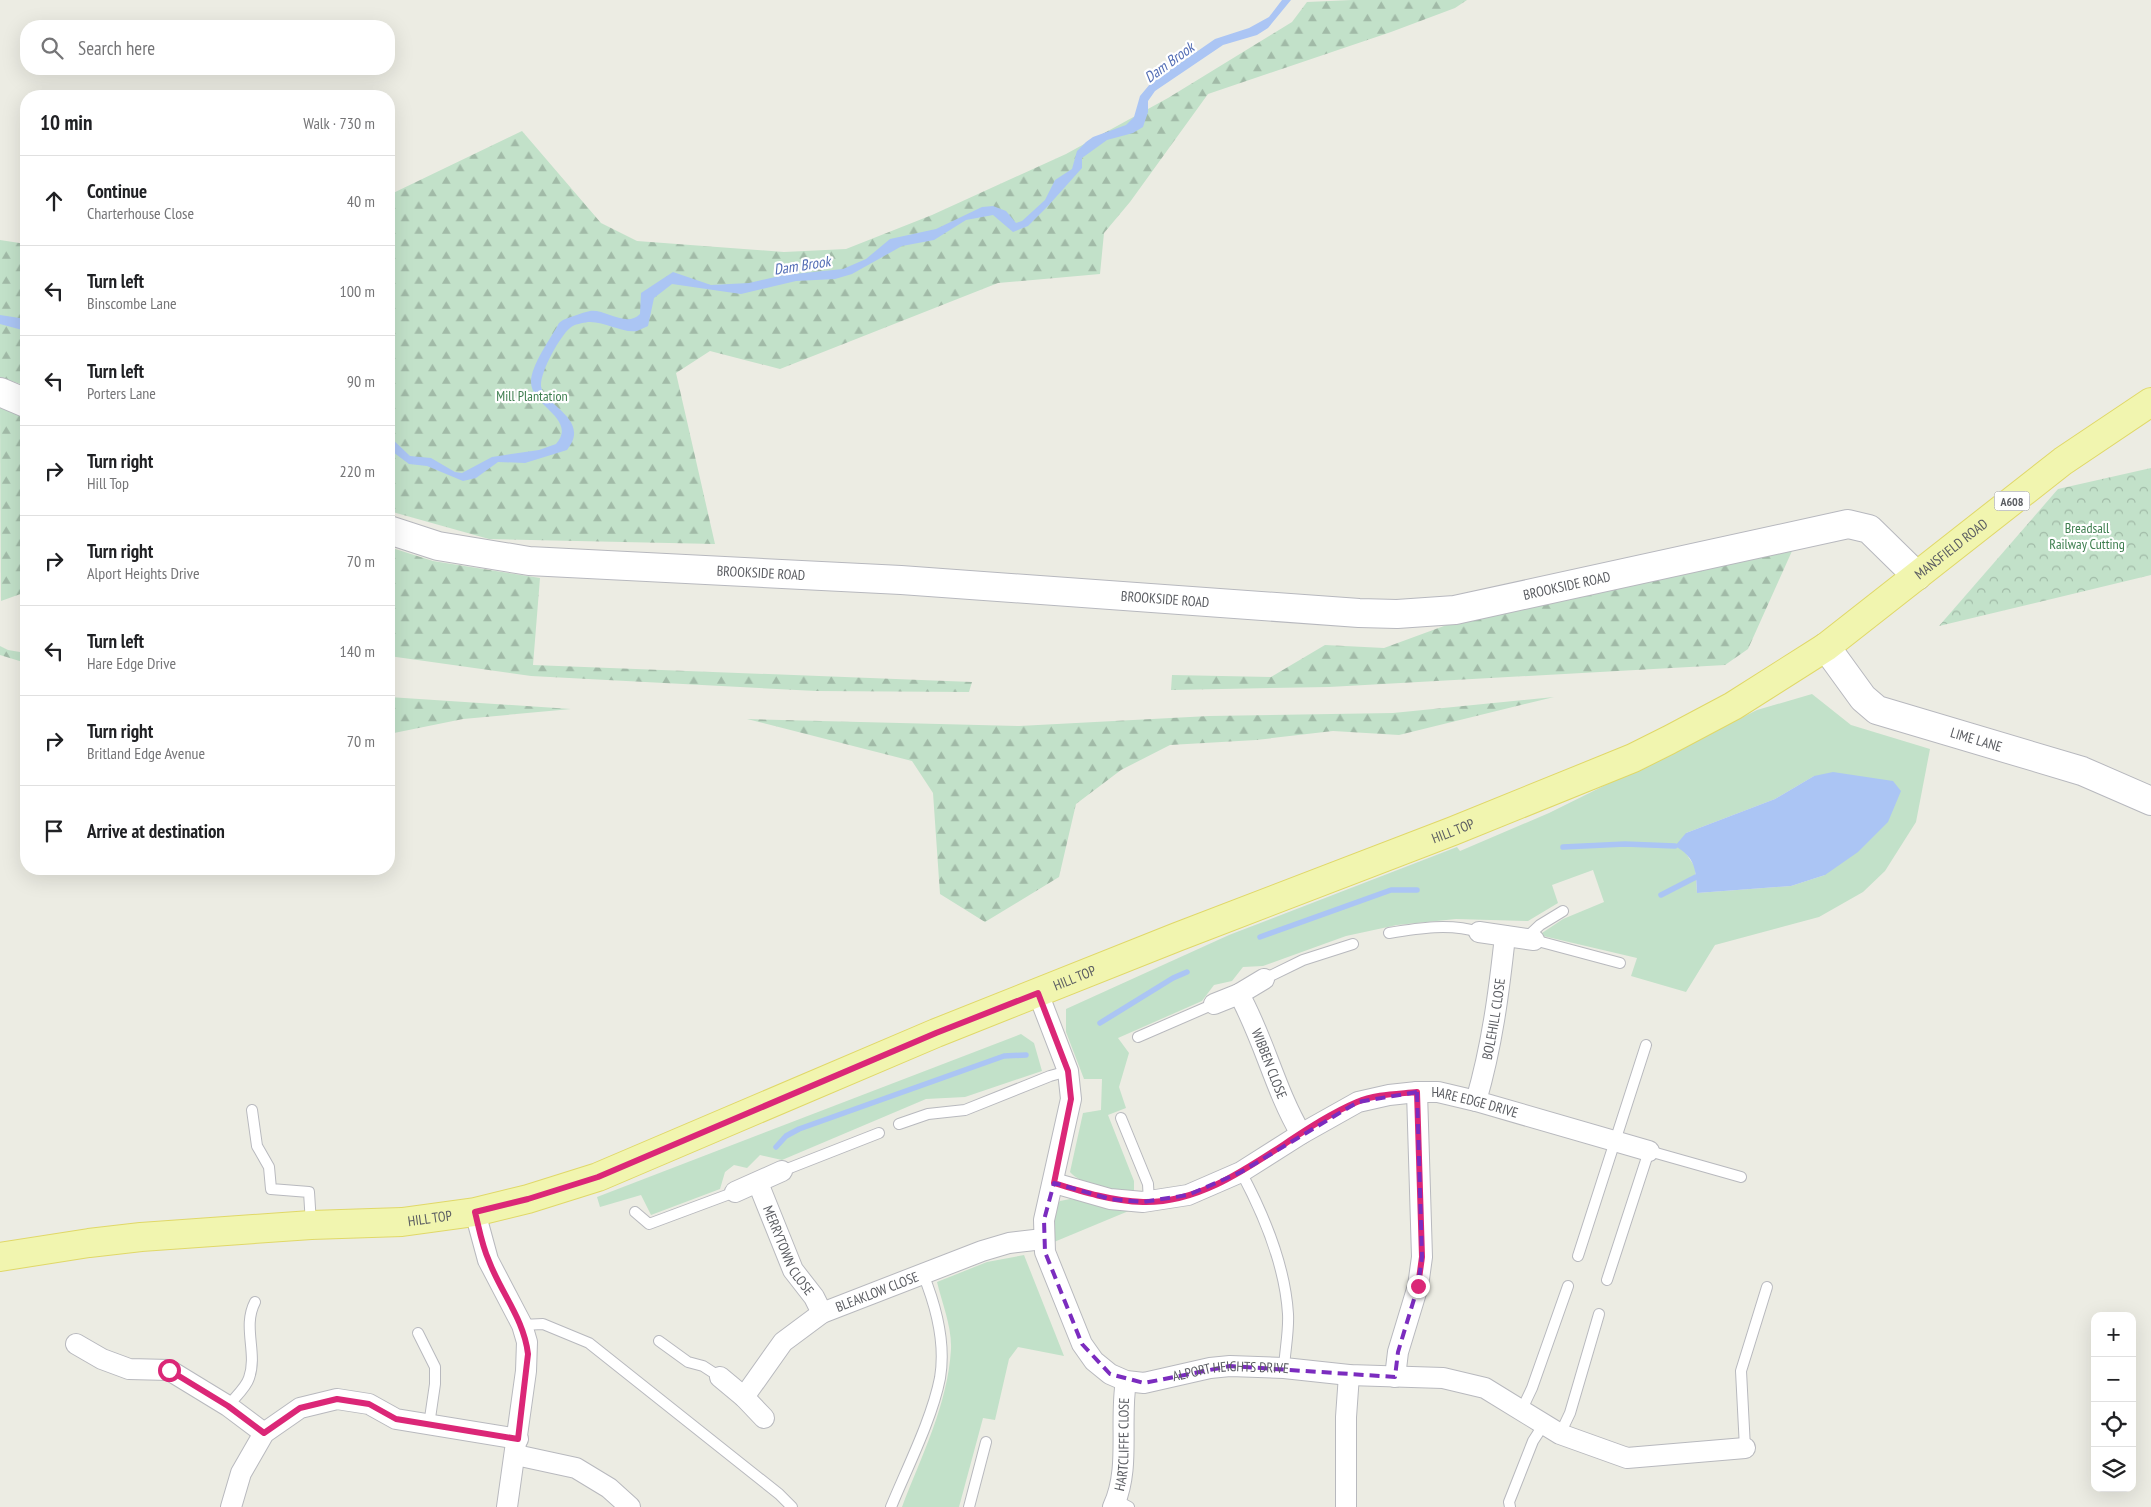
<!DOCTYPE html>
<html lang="en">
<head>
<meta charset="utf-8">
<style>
	:root { --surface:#fff; --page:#f6f6f6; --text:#202124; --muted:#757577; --line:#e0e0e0 }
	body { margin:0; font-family:"PT Sans Narrow",sans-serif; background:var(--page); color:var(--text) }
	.controls { position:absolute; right:15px; bottom:15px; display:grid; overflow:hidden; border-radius:10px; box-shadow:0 5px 20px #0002 }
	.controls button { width:45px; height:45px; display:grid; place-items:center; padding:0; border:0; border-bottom:1px solid var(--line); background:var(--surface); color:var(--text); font:25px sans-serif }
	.stop { position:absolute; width:15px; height:15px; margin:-11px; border:4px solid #db2777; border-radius:50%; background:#fff }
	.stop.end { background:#db2777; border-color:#fff; box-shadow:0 1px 5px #0008 }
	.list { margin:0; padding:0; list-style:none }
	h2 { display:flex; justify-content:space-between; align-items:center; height:65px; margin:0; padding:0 20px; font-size:21px }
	h2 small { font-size:16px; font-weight:400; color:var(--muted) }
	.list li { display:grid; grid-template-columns:32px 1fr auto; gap:15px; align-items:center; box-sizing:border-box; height:90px; padding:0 20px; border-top:1px solid var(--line) }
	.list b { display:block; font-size:19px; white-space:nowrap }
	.list p { margin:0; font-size:16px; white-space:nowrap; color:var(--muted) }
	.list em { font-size:16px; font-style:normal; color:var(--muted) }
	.icon { flex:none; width:28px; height:28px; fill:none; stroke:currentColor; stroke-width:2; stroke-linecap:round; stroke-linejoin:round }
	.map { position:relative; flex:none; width:2151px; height:1507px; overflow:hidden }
	.search { position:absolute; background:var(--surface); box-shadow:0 5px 20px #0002; left:20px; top:20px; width:375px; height:55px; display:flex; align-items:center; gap:12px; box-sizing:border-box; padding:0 18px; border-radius:20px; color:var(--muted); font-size:19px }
	.panel { position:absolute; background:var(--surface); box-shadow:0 5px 20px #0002; left:20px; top:90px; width:375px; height:785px; border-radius:20px }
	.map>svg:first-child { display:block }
	.grass { fill:#c2e1c9; fill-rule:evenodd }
	.forest { fill:url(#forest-firs) }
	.park { fill:url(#park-crowns) }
	.water { fill:#abc5f4 }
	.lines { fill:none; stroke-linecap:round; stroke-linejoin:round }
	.stream { stroke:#abc5f4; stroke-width:5.5 }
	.lane-casing { stroke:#b8b9be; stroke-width:12 }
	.street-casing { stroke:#b8b9be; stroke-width:22 }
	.secondary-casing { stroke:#b7b8be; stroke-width:30 }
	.primary-casing { stroke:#e0d868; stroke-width:30 }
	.lane { stroke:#fff; stroke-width:10 }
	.street { stroke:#fff; stroke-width:20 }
	.secondary { stroke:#fff; stroke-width:28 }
	.primary { stroke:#f1f5af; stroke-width:28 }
	.route { stroke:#db2777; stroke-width:6 }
	.marked { fill:none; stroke:#7b2cbf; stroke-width:4; stroke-dasharray:10 6; stroke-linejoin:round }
	.labels { text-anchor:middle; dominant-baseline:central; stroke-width:4.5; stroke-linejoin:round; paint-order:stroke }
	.shield { fill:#fff; stroke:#8c8e91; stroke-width:1 }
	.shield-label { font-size:12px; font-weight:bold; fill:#5b5d62 }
	.park-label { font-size:14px; fill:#3e7e4f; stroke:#fff }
	.street-label { font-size:14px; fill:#5b5d62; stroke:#fff }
	.water-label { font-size:15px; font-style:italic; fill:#516cb4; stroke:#fff }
</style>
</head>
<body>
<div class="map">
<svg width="2151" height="1507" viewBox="0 0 2151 1507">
	<defs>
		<pattern id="forest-firs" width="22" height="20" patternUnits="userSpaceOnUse" patternTransform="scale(1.25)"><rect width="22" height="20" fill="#c2e1c9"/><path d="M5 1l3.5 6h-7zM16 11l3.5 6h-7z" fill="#a1baa7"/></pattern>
		<pattern id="park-crowns" width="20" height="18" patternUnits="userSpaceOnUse" patternTransform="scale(1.25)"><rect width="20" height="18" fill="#c2e1c9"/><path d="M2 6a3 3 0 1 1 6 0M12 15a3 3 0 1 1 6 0" fill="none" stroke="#a1baa7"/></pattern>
	</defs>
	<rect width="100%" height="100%" fill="#ecece3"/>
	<g class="grass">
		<path d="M1812,694L1851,725L1930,749L1916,822L1885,871L1863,892L1819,917L1715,945L1686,992L1631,976L1637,958L1539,935L1563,919L1604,902L1593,870L1552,885L1558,903L1528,921L1456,919L1397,925L1346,936L1263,966L1243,967L1232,981L1214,985L1202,1001L1118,1038L1129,1053L1119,1087L1126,1108L1108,1115L1134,1181V1193C1117,1191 1080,1185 1070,1172L1083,1113L1101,1110L1102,1079H1084L1066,1032V1009L1229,935L1457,847L1460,851L1549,813L1757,710ZM1814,776L1825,875L1791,886L1697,893L1695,867L1685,852L1686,833L1775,799Z"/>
		<polygon points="1021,1034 1034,1043 1042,1071 965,1097 926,1099 782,1160 760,1155 747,1168 734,1165 725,1172 720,1189 651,1215 641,1195 600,1207 597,1197"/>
		<polygon points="1070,1199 1131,1210 1054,1242 1053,1208 1060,1201"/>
		<path d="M1024,1255L1064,1356L1018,1347L1009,1359L995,1420L983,1418L959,1507H902C921,1457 948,1404 951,1349C952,1327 942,1303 937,1282L987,1262Z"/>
	</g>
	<g class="forest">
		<polygon points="1352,0 1467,0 1455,8 1391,32 1208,94 1130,202 1104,233 1100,274 998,283 780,369 710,351 676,373 715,544 489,539 389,511 389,195 522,131 601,223 637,241 784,252 846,249 932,215 1066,154 1168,98 1292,22 1307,2"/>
		<polygon points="0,240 26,244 26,386 0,377"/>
		<polygon points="0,407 26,418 26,592 1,601"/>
		<polygon points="389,547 433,561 540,578 533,665 972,682 969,692 816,691 531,676 389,656"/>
		<polygon points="1792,551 1748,649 1725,665 1329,687 1171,690 1172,675 1271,677 1325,645 1384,648 1463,619"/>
		<polygon points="0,646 8,650 26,653 26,663 0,655"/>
		<polygon points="389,697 571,709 463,719 389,734"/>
		<polygon points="1554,697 1399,735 1333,731 1256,740 1170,745 1121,770 1076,804 1059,877 985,922 940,894 933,793 912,761 747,719 1019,726 1209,716 1393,713"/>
	</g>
	<polygon class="park" points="2151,468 2151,575 1939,626 2058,489"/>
	<g class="water">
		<path d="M1282,0H1291L1268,28L1257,35L1223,45L1155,91L1148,101V112L1143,127L1133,133L1107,140L1082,158V168L1048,206L1028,226L1013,232L993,215L966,220L934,240L902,246L852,274L835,279L796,281L741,294L672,284L654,298L648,326L637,331C621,333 605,321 588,322C583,323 574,324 570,328C560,336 540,372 541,386C543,405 592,419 567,450L525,463L498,462L476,478L463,481L427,466L409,464L389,449V436L410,456L431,458L455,472L462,473L492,457L539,450L556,444C578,419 531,406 531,382C531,365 551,338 559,323L563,320C571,317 581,313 590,311C606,309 626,328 640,314L641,293L673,272L711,285L749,283L784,275L843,269L866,259L890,239L936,229L982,207L993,206L1006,211L1016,223L1022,221L1045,200L1055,180L1072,169L1077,151L1086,142L1093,137L1126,125L1134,117L1140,96L1150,84L1215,39L1249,28L1269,17Z"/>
		<polygon points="0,315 26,319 26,331 0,324"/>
		<path d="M1833,772L1893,781L1901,791L1888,822L1858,852L1825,875L1791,886L1697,893C1696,870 1696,858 1675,846L1686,833L1775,799L1814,776Z"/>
	</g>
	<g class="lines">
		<g class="stream">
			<polyline points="1563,847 1625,844 1675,846"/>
			<polyline points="1661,895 1696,877"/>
			<polyline points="1260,937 1391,890 1417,890"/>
			<polyline points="1100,1023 1173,978 1187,972"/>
			<polyline points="776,1147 786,1136 799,1129 1004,1056 1026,1055"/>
		</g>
		<defs>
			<g id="lane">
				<path d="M1389,933C1419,928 1450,923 1479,932"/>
				<polyline points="1526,938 1540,925 1563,911"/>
				<polyline points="1534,940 1620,963"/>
				<polyline points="1264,979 1303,960 1353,944"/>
				<polyline points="1138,1037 1214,1004"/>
				<polyline points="252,1110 257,1146 269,1167 271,1189 309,1192 311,1224"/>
				<polyline points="1121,1118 1148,1184 1149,1202"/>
				<polyline points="899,1124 928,1114 965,1110 1050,1076 1068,1071"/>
				<polyline points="782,1171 879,1133"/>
				<path d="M1241,1172C1264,1215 1285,1265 1288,1314C1289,1331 1285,1350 1284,1368"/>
				<polyline points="635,1212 649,1224 735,1192"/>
				<polyline points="1578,1256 1646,1045"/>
				<polyline points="1607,1280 1649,1151 1741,1177"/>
				<polyline points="522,1325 543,1324 589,1343 779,1494 792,1507"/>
				<polyline points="418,1333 435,1367 435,1384 429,1425"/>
				<polyline points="659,1341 688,1362 703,1366 720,1377"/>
				<path d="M228,1406C234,1398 246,1388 249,1378C258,1353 242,1327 255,1302"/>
				<polyline points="1522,1409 1532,1388 1568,1286"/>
				<polyline points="1560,1434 1570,1413 1599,1314"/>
				<polyline points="1745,1448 1741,1371 1767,1287"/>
				<polyline points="1116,1500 1129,1507"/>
				<path d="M891,1507C907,1468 932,1419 940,1378C946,1343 936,1306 923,1274"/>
				<polyline points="969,1507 986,1442"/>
				<polyline points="1510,1507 1509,1502 1533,1441 1544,1424"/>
			</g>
			<g id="street">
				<polyline points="1479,932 1534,940"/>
				<path id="s1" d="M1038,993L1068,1071L1071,1099L1044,1220L1045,1252L1082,1344L1094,1361L1110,1374L1126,1381L1144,1383L1210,1368L1230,1366L1284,1368L1349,1375L1443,1378L1485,1388L1560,1434L1627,1458L1745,1448"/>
				<path id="s2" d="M1239,994C1264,1039 1275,1090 1301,1134"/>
				<polyline points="1214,1004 1239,994 1264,979"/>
				<path id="s3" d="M1476,1101C1492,1046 1499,992 1505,936"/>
				<path id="s4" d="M758,1183L793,1270L814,1297L822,1313"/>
				<path id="s5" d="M1054,1183L1110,1199L1143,1202L1188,1195L1241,1172L1301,1134L1358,1102L1389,1095L1417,1092H1438L1476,1101L1649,1151"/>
				<polyline points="735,1192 782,1171"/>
				<polyline points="475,1212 488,1260 522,1325 527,1342 526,1371 507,1507"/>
				<polyline points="76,1344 102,1359 129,1369 169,1370 228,1406 264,1433"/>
				<polyline points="720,1377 744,1397 764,1418"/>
				<polyline points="1395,1377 1398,1352 1418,1286 1422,1257 1417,1092"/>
				<path id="s6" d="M744,1397L783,1342L822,1313L982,1251L1009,1243L1043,1239"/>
				<polyline points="516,1455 576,1468 609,1488 630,1507"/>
				<polyline points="231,1507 241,1473 264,1433 300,1408 337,1399 369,1404 396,1419 518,1439"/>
				<path id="s7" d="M1113,1507C1131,1469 1119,1422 1126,1381"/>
				<polyline points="1346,1507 1346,1417 1349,1375"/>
			</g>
			<g id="secondary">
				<polyline points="0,392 26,403"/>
				<path id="s8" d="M389,530L438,546L529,561L901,580L1359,613L1397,614L1455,610L1848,524L1869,529L1917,576"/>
				<path id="s9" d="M1826,647L1863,698L1877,710L2082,771L2151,801"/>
			</g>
			<g id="primary">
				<path id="s10" d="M0,1257L89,1243L141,1237L311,1225L402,1222L475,1212L528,1199L598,1177L936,1033L1177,937L1453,831L1633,758L1669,740L1733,706L1826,647L2063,461L2151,402"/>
			</g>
		</defs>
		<use href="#lane" class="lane-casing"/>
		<use href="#street" class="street-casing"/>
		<use href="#secondary" class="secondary-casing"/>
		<use href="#primary" class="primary-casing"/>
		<use href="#lane" class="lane"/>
		<use href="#street" class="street"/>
		<use href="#secondary" class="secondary"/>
		<use href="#primary" class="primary"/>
	</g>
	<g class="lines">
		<path class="route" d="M169,1370L228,1406L264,1433L300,1408L337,1399L369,1404L396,1419L518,1439L528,1354C524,1319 501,1293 489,1261C482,1246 479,1228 475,1212L528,1199L598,1177L936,1033L1038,993L1068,1071L1071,1099L1054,1183C1083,1192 1112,1201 1143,1202C1223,1204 1288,1131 1357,1102C1375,1094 1398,1094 1417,1092L1422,1257L1418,1286"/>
	</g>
	<path class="marked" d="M1417,1092L1422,1257L1418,1286L1398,1352L1395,1377L1230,1366L1144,1383L1110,1374L1082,1344L1045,1252L1044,1220L1054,1183L1110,1199L1143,1202L1188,1195L1241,1172L1358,1102Z"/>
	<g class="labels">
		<rect class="shield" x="1994.5" y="491.5" width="35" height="19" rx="4"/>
		<g class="shield-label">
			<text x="2012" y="501">A608</text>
		</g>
		<g class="park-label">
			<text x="532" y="396">Mill Plantation</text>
			<text x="2087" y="528">Breadsall<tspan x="2087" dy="16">Railway Cutting</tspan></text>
		</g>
		<g class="street-label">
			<text stroke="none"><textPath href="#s10" startOffset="2104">MANSFIELD ROAD</textPath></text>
			<text stroke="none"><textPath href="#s8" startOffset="376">BROOKSIDE ROAD</textPath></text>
			<text stroke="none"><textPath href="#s8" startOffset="1186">BROOKSIDE ROAD</textPath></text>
			<text stroke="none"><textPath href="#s8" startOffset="781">BROOKSIDE ROAD</textPath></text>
			<text stroke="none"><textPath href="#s9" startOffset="185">LIME LANE</textPath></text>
			<text stroke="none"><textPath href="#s10" startOffset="1528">HILL TOP</textPath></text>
			<text stroke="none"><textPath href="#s10" startOffset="1122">HILL TOP</textPath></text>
			<text stroke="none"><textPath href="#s3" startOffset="84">BOLEHILL CLOSE</textPath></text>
			<text stroke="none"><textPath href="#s2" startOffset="76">WIBBEN CLOSE</textPath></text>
			<text stroke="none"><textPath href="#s5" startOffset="450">HARE EDGE DRIVE</textPath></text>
			<text stroke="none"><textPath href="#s10" startOffset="432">HILL TOP</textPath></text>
			<text stroke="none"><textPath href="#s4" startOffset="74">MERRYTOWN CLOSE</textPath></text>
			<text stroke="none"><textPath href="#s6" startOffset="175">BLEAKLOW CLOSE</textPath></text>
			<text stroke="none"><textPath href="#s1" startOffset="532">ALPORT HEIGHTS DRIVE</textPath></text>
			<text stroke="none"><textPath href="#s7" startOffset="64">HARTCLIFFE CLOSE</textPath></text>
		</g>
		<g class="water-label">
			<text transform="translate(1169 62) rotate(-36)">Dam Brook</text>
			<text transform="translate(802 265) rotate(-9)">Dam Brook</text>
		</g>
	</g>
</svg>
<div class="controls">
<button>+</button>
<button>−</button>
<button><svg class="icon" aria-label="locate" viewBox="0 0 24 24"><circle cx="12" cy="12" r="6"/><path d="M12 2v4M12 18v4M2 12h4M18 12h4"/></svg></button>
<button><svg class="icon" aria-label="layers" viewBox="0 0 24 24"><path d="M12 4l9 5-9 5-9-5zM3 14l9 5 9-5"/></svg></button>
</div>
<div class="stop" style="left:169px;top:1370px"></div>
<div class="stop end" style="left:1418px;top:1286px"></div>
<div class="search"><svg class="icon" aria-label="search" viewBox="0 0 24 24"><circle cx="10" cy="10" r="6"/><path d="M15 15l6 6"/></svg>Search here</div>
<section class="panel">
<h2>10 min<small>Walk · 730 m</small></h2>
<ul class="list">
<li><svg class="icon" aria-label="ahead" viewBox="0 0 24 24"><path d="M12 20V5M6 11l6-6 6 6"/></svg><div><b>Continue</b><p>Charterhouse Close</p></div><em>40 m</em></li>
<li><svg class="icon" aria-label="left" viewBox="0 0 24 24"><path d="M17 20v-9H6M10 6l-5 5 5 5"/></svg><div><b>Turn left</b><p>Binscombe Lane</p></div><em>100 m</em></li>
<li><svg class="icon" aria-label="left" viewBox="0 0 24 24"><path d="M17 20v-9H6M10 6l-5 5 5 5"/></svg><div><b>Turn left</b><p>Porters Lane</p></div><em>90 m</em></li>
<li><svg class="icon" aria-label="right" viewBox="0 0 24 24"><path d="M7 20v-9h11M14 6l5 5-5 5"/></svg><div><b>Turn right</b><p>Hill Top</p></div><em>220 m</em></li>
<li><svg class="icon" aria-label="right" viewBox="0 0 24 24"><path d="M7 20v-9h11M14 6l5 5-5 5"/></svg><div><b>Turn right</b><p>Alport Heights Drive</p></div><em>70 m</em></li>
<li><svg class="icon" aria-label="left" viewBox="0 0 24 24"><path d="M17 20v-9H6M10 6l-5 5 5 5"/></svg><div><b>Turn left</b><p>Hare Edge Drive</p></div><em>140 m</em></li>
<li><svg class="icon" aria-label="right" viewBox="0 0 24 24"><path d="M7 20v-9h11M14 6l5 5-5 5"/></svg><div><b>Turn right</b><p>Britland Edge Avenue</p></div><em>70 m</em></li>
<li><svg class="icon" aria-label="arrive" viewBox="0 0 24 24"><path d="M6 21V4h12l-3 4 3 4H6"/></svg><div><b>Arrive at destination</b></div></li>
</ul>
</section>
</div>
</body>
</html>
